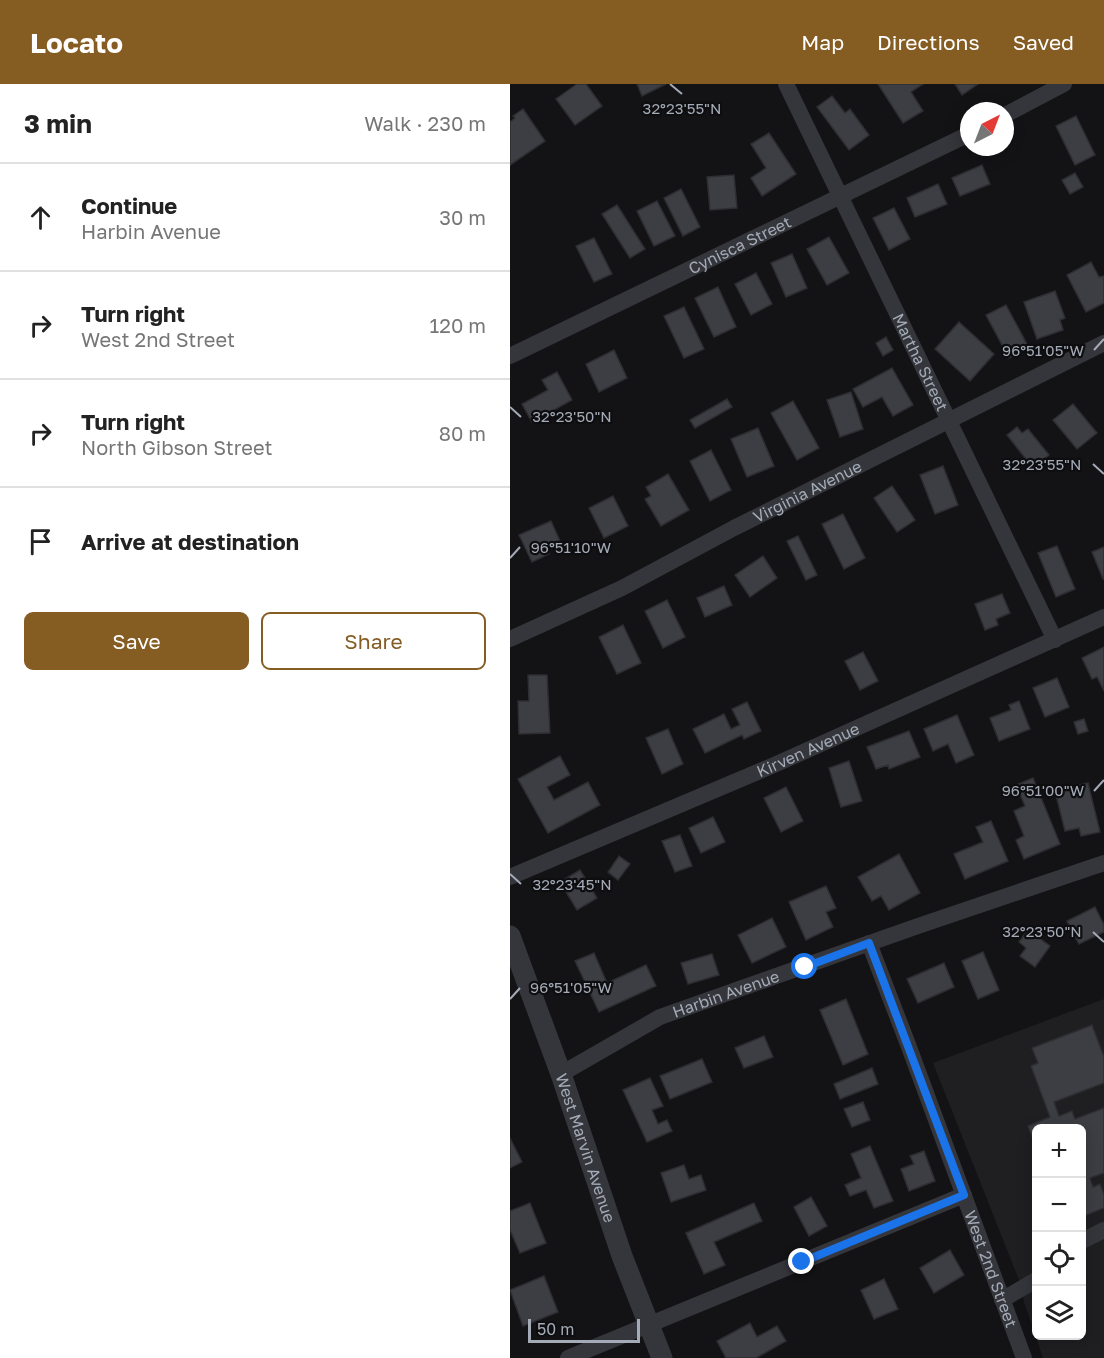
<!DOCTYPE html>
<html lang="en">
<head>
<meta charset="utf-8">
<style>
	:root { --surface:#fff; --page:#f6f6f6; --text:#222; --muted:#767676; --line:#e0e0e0; --accent:#855c22 }
	body { margin:0; font-family:"Golos Text",sans-serif; background:var(--page); color:var(--text) }
	.controls { position:absolute; right:18px; bottom:18px; display:grid; overflow:hidden; border-radius:9px; box-shadow:0 3px 15px #0003 }
	.controls button { width:54px; height:54px; display:grid; place-items:center; padding:0; border:0; border-bottom:2px solid var(--line); background:var(--surface); color:var(--text); font:30px sans-serif }
	.compass { position:absolute; left:450px; top:18px; width:54px; height:54px; border-radius:50%; background:var(--surface); box-shadow:0 3px 15px #0003; rotate:42deg }
	.scale { position:absolute; left:18px; bottom:15px; width:112px; box-sizing:border-box; padding-left:6px; border:3px solid #a4abb7; border-top:0; font-size:16px; line-height:21px; white-space:nowrap; color:#a4abb7; -webkit-text-stroke:4px #0e0e10; paint-order:stroke }
	.stop { position:absolute; width:18px; height:18px; margin:-14px; border:4px solid #1a73e8; border-radius:50%; background:#fff }
	.stop.end { background:#1a73e8; border-color:#fff; box-shadow:0 2px 6px #0008 }
	.list { margin:0; padding:0; list-style:none }
	h2 { display:flex; justify-content:space-between; align-items:center; height:78px; margin:0; padding:0 24px; font-size:26px }
	h2 small { font-size:20px; font-weight:400; color:var(--muted) }
	.list li { display:grid; grid-template-columns:39px 1fr auto; gap:18px; align-items:center; box-sizing:border-box; height:108px; padding:0 24px; border-top:2px solid var(--line) }
	.list b { display:block; font-size:22px; white-space:nowrap }
	.list p { margin:0; font-size:20px; white-space:nowrap; color:var(--muted) }
	.list em { font-size:20px; font-style:normal; color:var(--muted) }
	.actions { display:flex; gap:12px; padding:18px 24px }
	.actions a { flex:1; padding:14px 0; border:2px solid var(--accent); border-radius:9px; text-align:center; font-size:21px; color:var(--accent) }
	.actions .main { background:var(--accent); color:#fff }
	.icon { flex:none; width:33px; height:33px; fill:none; stroke:currentColor; stroke-width:2; stroke-linecap:round; stroke-linejoin:round }
	.map { position:relative; flex:none; width:594px; height:1274px; overflow:hidden }
	header { display:flex; align-items:center; gap:36px; box-sizing:border-box; height:84px; padding:0 30px; background:var(--accent); color:#fff }
	header strong { font-size:28px }
	nav { display:flex; gap:33px; margin-inline-start:auto; font-size:21px }
	main { display:flex }
	aside { flex:1; background:var(--surface) }
	.map>svg:first-child { display:block }
	.built { fill:#1f1f22; fill-rule:evenodd }
	.building { fill:#3d3e43; stroke:#2d2d32; stroke-width:1.5 }
	.lines { fill:none; stroke-linecap:round; stroke-linejoin:round }
	.minor { stroke:#34363b; stroke-width:16 }
	.tertiary { stroke:#34363b; stroke-width:21 }
	.route { stroke:#1a73e8; stroke-width:8 }
	.ticks { fill:none; stroke:#a4abb7; stroke-width:2 }
	.labels { text-anchor:middle; dominant-baseline:central; stroke-width:4.5; stroke-linejoin:round; paint-order:stroke }
	.street-label { font-size:16px; fill:#a4abb7; stroke:#0e0e10 }
	.ticks-label { font-size:15px; text-anchor:middle; fill:#a4abb7; stroke:#0e0e10; stroke-width:4.5; stroke-linejoin:round; paint-order:stroke }
</style>
</head>
<body>
<header>
<strong>Locato</strong>
<nav><a>Map</a><a>Directions</a><a>Saved</a></nav>
</header>
<main>
<aside>
<h2>3 min<small>Walk · 230 m</small></h2>
<ul class="list">
<li><svg class="icon" aria-label="ahead" viewBox="0 0 24 24"><path d="M12 20V5M6 11l6-6 6 6"/></svg><div><b>Continue</b><p>Harbin Avenue</p></div><em>30 m</em></li>
<li><svg class="icon" aria-label="right" viewBox="0 0 24 24"><path d="M7 20v-9h11M14 6l5 5-5 5"/></svg><div><b>Turn right</b><p>West 2nd Street</p></div><em>120 m</em></li>
<li><svg class="icon" aria-label="right" viewBox="0 0 24 24"><path d="M7 20v-9h11M14 6l5 5-5 5"/></svg><div><b>Turn right</b><p>North Gibson Street</p></div><em>80 m</em></li>
<li><svg class="icon" aria-label="arrive" viewBox="0 0 24 24"><path d="M6 21V4h12l-3 4 3 4H6"/></svg><div><b>Arrive at destination</b></div></li>
</ul>
<div class="actions"><a class="main">Save</a><a>Share</a></div>
</aside>
<div class="map">
<svg width="594" height="1274" viewBox="0 0 594 1274">
	<rect width="100%" height="100%" fill="#131315"/>
	<path class="built" d="M594,915V1274H533L514,1218L509,1196L423,979ZM526,1044H572V1252H526Z"/>
	<g class="building">
		<polygon points="67,0 76,0 92,22 65,41 46,15"/>
		<polygon points="127,0 156,0 132,12"/>
		<polygon points="368,0 413,0 401,8 413,27 393,39"/>
		<polygon points="445,0 468,0 452,11"/>
		<polygon points="322,12 335,29 340,25 359,51 339,66 307,23"/>
		<polygon points="13,25 35,57 0,81 0,38 5,34 3,32"/>
		<polygon points="566,32 585,71 565,81 546,42"/>
		<polygon points="259,49 286,90 252,112 241,94 256,84 241,60"/>
		<polygon points="472,81 480,100 450,112 442,94"/>
		<polygon points="565,89 573,103 560,110 552,96"/>
		<polygon points="224,91 227,124 200,126 197,93"/>
		<polygon points="428,100 437,120 405,133 397,114"/>
		<polygon points="171,105 190,143 173,152 154,114"/>
		<polygon points="147,117 165,152 144,162 127,127"/>
		<polygon points="107,121 135,165 120,174 92,130"/>
		<polygon points="384,124 400,155 379,166 363,134"/>
		<polygon points="319,153 339,189 317,201 297,165"/>
		<polygon points="84,154 102,190 84,198 66,162"/>
		<polygon points="282,170 297,204 276,213 261,179"/>
		<polygon points="581,178 589,193 594,192 594,219 576,228 557,191"/>
		<polygon points="246,189 262,220 241,231 225,200"/>
		<polygon points="208,203 226,243 204,253 185,214"/>
		<polygon points="545,207 555,234 550,236 553,246 527,255 514,218"/>
		<polygon points="496,221 519,264 499,274 476,231"/>
		<polygon points="174,223 194,265 174,274 154,232"/>
		<polygon points="449,238 484,270 460,297 425,265"/>
		<polygon points="376,253 383,266 373,272 366,259"/>
		<polygon points="104,266 117,294 89,308 76,280"/>
		<polygon points="382,284 403,321 383,332 372,313 353,323 343,305"/>
		<polygon points="47,288 62,316 22,338 12,320 38,306 32,296"/>
		<polygon points="341,308 353,345 330,353 317,316"/>
		<polygon points="217,315 222,323 185,344 180,336"/>
		<polygon points="283,317 309,364 287,376 261,329"/>
		<polygon points="563,320 587,349 567,365 543,336"/>
		<polygon points="507,343 512,349 518,345 539,371 523,384 497,351"/>
		<polygon points="248,344 264,382 237,393 221,355"/>
		<polygon points="201,366 221,406 200,417 180,377"/>
		<polygon points="433,382 448,421 425,430 410,391"/>
		<polygon points="158,390 179,426 151,442 135,415 141,412 136,403"/>
		<polygon points="382,402 405,436 387,448 364,414"/>
		<polygon points="103,412 118,442 94,454 79,424"/>
		<polygon points="333,430 355,474 334,485 312,440"/>
		<polygon points="41,437 50,457 36,463 39,470 22,478 9,451"/>
		<polygon points="288,452 307,491 296,496 277,457"/>
		<polygon points="547,462 565,505 546,513 528,469"/>
		<polygon points="594,463 594,495 593,495 582,468"/>
		<polygon points="253,472 267,494 240,513 225,491"/>
		<polygon points="214,502 222,521 195,533 187,514"/>
		<polygon points="492,510 500,529 486,535 488,541 475,546 465,520"/>
		<polygon points="157,516 175,553 153,564 135,527"/>
		<polygon points="113,541 131,579 107,590 89,553"/>
		<polygon points="594,563 594,607 587,593 582,595 572,574"/>
		<polygon points="353,568 368,597 350,606 335,577"/>
		<polygon points="18,591 37,591 40,649 9,650 8,617 19,617"/>
		<polygon points="547,594 559,623 535,633 523,604"/>
		<polygon points="509,617 520,645 489,657 480,634 501,626 499,621"/>
		<polygon points="237,618 251,647 234,655 232,651 195,669 183,645 214,630 221,645 230,641 222,625"/>
		<polygon points="447,631 464,671 446,679 438,660 423,667 414,645"/>
		<polygon points="574,635 578,647 568,650 564,638"/>
		<polygon points="158,645 173,680 152,690 136,654"/>
		<polygon points="399,647 410,673 379,685 378,681 366,685 357,663"/>
		<polygon points="50,672 60,691 37,703 44,716 78,698 90,721 38,749 8,695"/>
		<polygon points="339,677 352,717 331,723 319,684"/>
		<polygon points="523,694 550,760 514,775 506,756 514,752 504,727 515,722 506,701"/>
		<polygon points="578,699 590,748 571,752 569,744 555,747 545,707"/>
		<polygon points="276,703 293,737 271,748 254,714"/>
		<polygon points="203,733 215,758 191,769 179,744"/>
		<polygon points="481,737 498,777 455,795 444,770 473,758 466,743"/>
		<polygon points="170,751 182,782 165,788 152,757"/>
		<polygon points="389,770 410,809 379,826 371,812 362,817 348,793"/>
		<polygon points="109,772 120,780 108,796 98,788"/>
		<polygon points="70,786 87,814 67,826 50,798"/>
		<polygon points="316,802 326,824 316,828 323,843 296,856 279,818"/>
		<polygon points="585,823 594,841 594,848 569,860 557,837"/>
		<polygon points="262,834 276,863 242,879 228,851"/>
		<polygon points="518,846 540,862 525,883 510,872 516,864 509,858"/>
		<polygon points="473,868 489,906 468,915 452,877"/>
		<polygon points="84,869 97,899 136,881 146,902 89,928 65,877"/>
		<polygon points="202,870 209,891 178,900 171,879"/>
		<polygon points="434,879 444,903 408,919 397,895"/>
		<polygon points="336,915 358,970 333,981 310,926"/>
		<polygon points="582,941 594,973 594,999 544,1018 549,1032 562,1027 565,1035 594,1024 594,1089 580,1094 583,1103 590,1100 594,1111 594,1124 572,1133 572,1044 526,1044 526,1063 518,1042 540,1033 521,982 528,979 522,964"/>
		<polygon points="254,952 263,973 234,984 225,964"/>
		<polygon points="192,975 202,998 160,1015 150,992"/>
		<polygon points="362,984 368,1000 330,1015 324,1000"/>
		<polygon points="140,994 153,1022 142,1026 148,1040 157,1036 162,1047 137,1058 113,1006"/>
		<polygon points="353,1018 360,1036 342,1043 334,1025"/>
		<polygon points="0,1054 12,1078 0,1084"/>
		<polygon points="360,1062 383,1117 364,1124 356,1106 340,1112 335,1101 351,1094 341,1070"/>
		<polygon points="414,1067 425,1097 399,1107 391,1085 404,1080 400,1072"/>
		<polygon points="174,1081 179,1095 191,1091 196,1106 161,1118 151,1089"/>
		<polygon points="301,1113 317,1142 299,1152 284,1123"/>
		<polygon points="20,1119 36,1159 10,1169 0,1146 0,1127"/>
		<polygon points="244,1119 252,1137 204,1158 215,1181 194,1190 176,1149"/>
		<polygon points="440,1166 454,1191 424,1209 410,1184"/>
		<polygon points="34,1192 48,1228 13,1242 0,1206"/>
		<polygon points="374,1195 388,1225 364,1235 351,1206"/>
		<polygon points="240,1239 247,1253 267,1242 276,1257 246,1274 216,1274 207,1257"/>
	</g>
	<g class="lines">
		<g class="minor">
			<path id="s1" d="M276,0L545,556"/>
			<polyline points="495,31 554,0"/>
			<path id="s2" d="M0,272L459,50"/>
			<path id="s3" d="M0,555L112,504L224,444L594,259"/>
			<path id="s4" d="M0,793L264,681L594,533"/>
			<path id="s5" d="M359,859L399,963L514,1274"/>
			<path id="s6" d="M51,990L150,933L408,842L594,779"/>
			<polyline points="572,1157 594,1146"/>
			<polyline points="492,1216 526,1196"/>
			<polyline points="58,1274 454,1111"/>
		</g>
		<path class="tertiary" id="s7" d="M0,852L51,990L112,1172L152,1274"/>
	</g>
	<g class="lines">
		<polyline class="route" points="292,1178 454,1111 359,859 295,883"/>
	</g>
	<path class="ticks" d="M160,0L172,10M584,266L594,255M0,323L11,333M583,380L594,390M0,474L10,463M584,707L594,696M0,790L11,800M583,848L594,858M0,915L10,904"/>
	<g class="labels">
		<g class="street-label">
			<text stroke="none"><textPath href="#s2" startOffset="255">Cynisca Street</textPath></text>
			<text stroke="none"><textPath href="#s1" startOffset="309">Martha Street</textPath></text>
			<text stroke="none"><textPath href="#s3" startOffset="332">Virginia Avenue</textPath></text>
			<text stroke="none"><textPath href="#s4" startOffset="324">Kirven Avenue</textPath></text>
			<text stroke="none"><textPath href="#s6" startOffset="184">Harbin Avenue</textPath></text>
			<text stroke="none"><textPath href="#s7" startOffset="225">West Marvin Avenue</textPath></text>
			<text stroke="none"><textPath href="#s5" startOffset="348">West 2nd Street</textPath></text>
		</g>
	</g>
	<g class="ticks-label">
		<text x="172" y="30">32°23'55"N</text>
		<text x="533" y="272">96°51'05"W</text>
		<text x="62" y="338">32°23'50"N</text>
		<text x="532" y="386">32°23'55"N</text>
		<text x="61" y="469">96°51'10"W</text>
		<text x="533" y="712">96°51'00"W</text>
		<text x="62" y="806">32°23'45"N</text>
		<text x="532" y="853">32°23'50"N</text>
		<text x="61" y="909">96°51'05"W</text>
	</g>
</svg>
<div class="controls">
<button>+</button>
<button>−</button>
<button><svg class="icon" aria-label="locate" viewBox="0 0 24 24"><circle cx="12" cy="12" r="6"/><path d="M12 2v4M12 18v4M2 12h4M18 12h4"/></svg></button>
<button><svg class="icon" aria-label="layers" viewBox="0 0 24 24"><path d="M12 4l9 5-9 5-9-5zM3 14l9 5 9-5"/></svg></button>
</div>
<svg class="compass" viewBox="-18 -18 36 36"><path d="M0-13l5 13h-10z" fill="#e53935"/><path d="M0 13l5-13h-10z" fill="#767676"/></svg>
<div class="scale">50 m</div>
<div class="stop" style="left:295px;top:883px"></div>
<div class="stop end" style="left:292px;top:1178px"></div>
</div>
</main>
</body>
</html>
